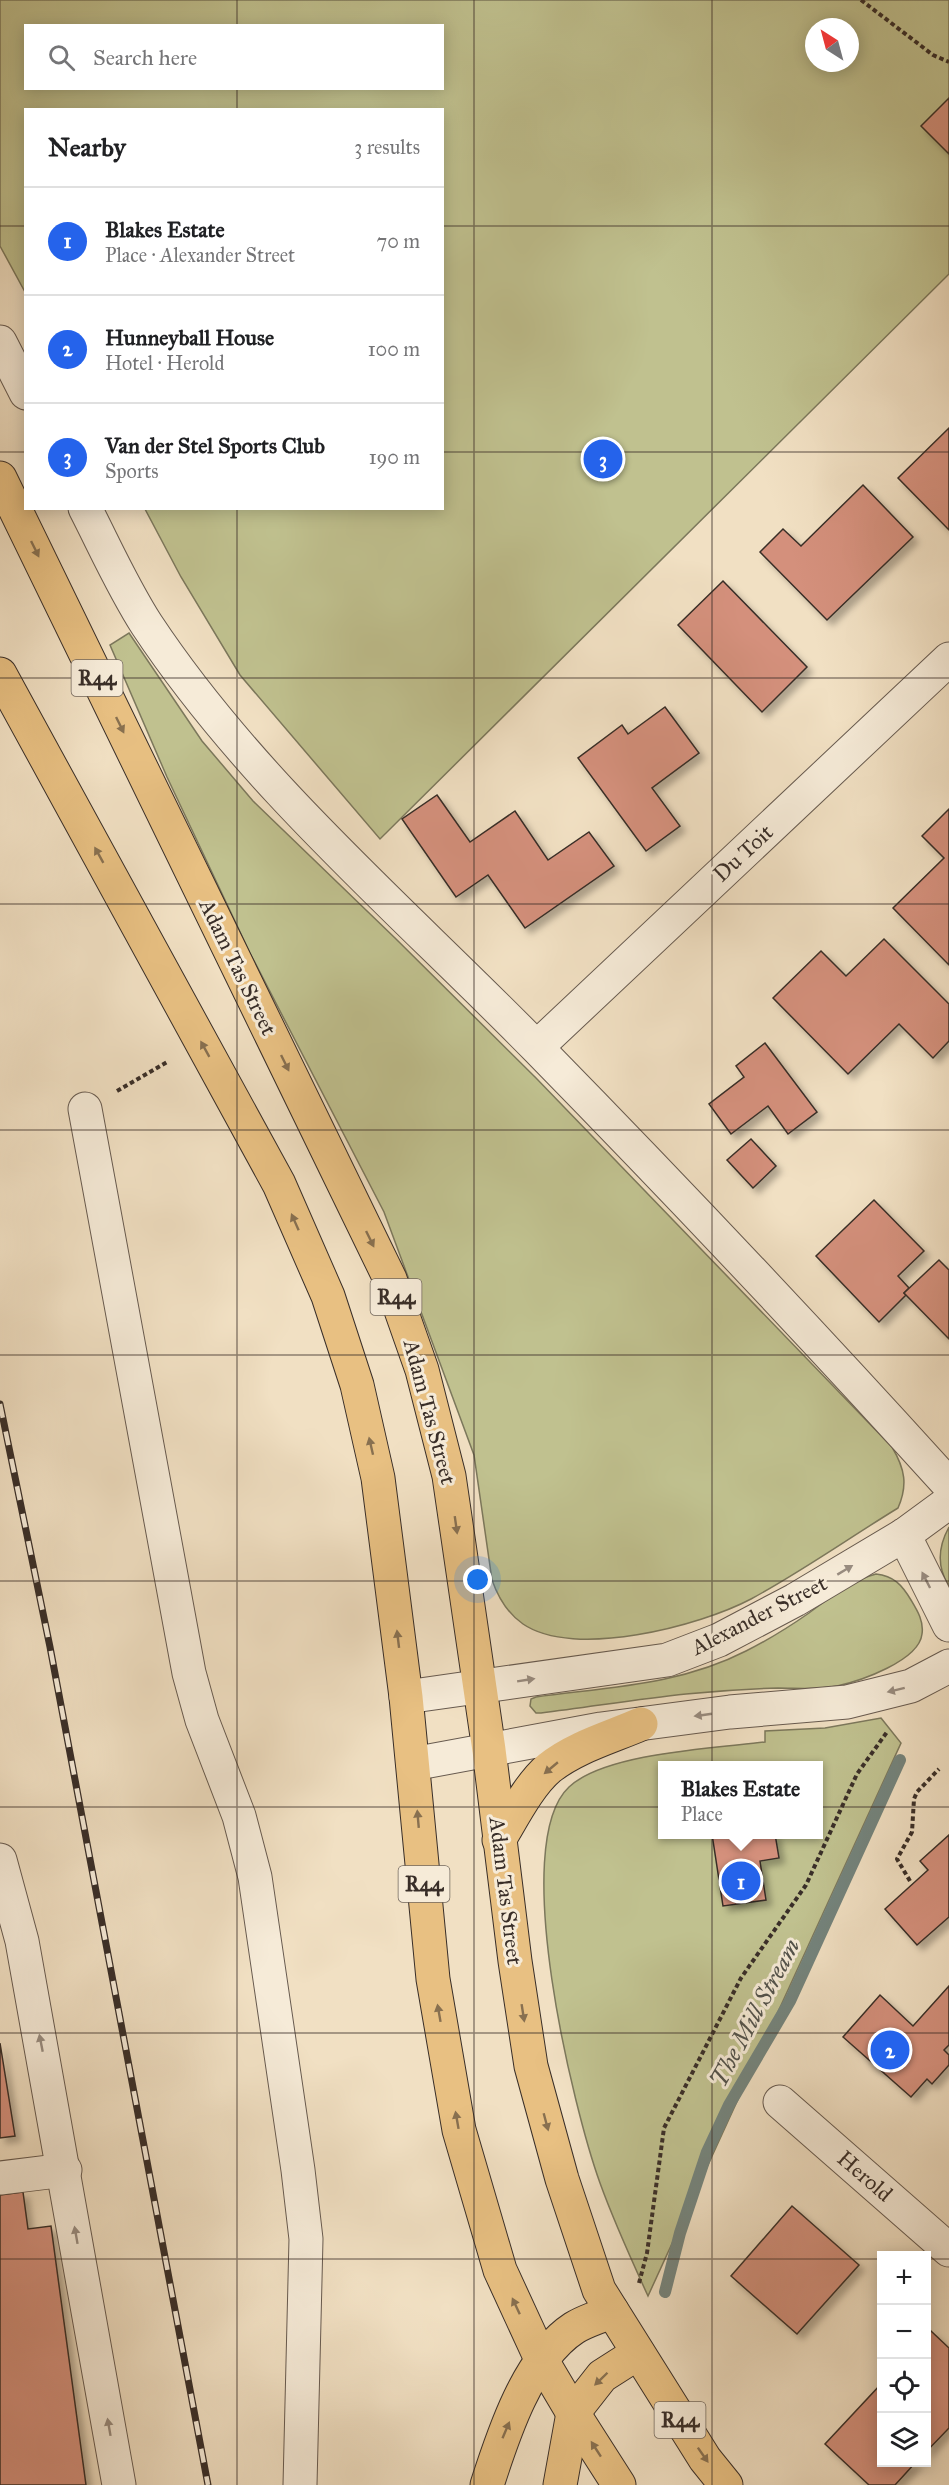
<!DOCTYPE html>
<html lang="en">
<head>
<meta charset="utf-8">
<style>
	:root { --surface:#fff; --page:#f2f2f2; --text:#202124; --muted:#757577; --line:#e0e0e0; --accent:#2563eb }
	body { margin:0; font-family:"IM FELL Great Primer",serif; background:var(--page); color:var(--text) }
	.controls { position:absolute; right:18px; bottom:18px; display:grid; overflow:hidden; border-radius:0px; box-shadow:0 3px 15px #0003 }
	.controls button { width:54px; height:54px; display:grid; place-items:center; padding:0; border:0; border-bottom:2px solid var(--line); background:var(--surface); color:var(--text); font:30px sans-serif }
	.compass { position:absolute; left:805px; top:18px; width:54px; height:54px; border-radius:50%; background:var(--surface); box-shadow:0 3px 15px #0003; rotate:324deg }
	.you { position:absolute; left:478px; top:1580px; width:21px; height:21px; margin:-15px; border:4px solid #fff; border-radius:50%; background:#1a73e8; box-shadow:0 0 0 9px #1a73e833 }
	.badge { display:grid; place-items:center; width:39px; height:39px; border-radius:50%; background:var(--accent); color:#fff; font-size:20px; font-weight:700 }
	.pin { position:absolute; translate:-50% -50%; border:3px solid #fff; box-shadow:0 2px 6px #0006 }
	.popup { position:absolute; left:658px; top:1761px; width:165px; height:78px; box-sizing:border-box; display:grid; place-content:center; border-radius:0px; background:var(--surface); filter:drop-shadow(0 2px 4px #0005); font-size:20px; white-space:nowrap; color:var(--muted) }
	.popup b { font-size:22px; color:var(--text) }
	.popup::after { content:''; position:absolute; left:50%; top:100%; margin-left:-12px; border:12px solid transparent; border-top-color:var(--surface) }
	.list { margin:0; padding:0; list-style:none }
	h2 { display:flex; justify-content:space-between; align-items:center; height:78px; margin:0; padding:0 24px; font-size:26px }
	h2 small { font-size:20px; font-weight:400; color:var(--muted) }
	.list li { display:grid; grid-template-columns:39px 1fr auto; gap:18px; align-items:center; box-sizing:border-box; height:108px; padding:0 24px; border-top:2px solid var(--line) }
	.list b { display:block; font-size:22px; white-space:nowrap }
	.list p { margin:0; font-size:20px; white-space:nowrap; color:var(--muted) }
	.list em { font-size:20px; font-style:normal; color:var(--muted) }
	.icon { flex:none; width:33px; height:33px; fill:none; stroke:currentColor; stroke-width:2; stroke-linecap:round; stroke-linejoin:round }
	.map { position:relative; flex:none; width:949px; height:2485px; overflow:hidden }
	.search { position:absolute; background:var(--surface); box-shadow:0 3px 15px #0003; left:24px; top:24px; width:420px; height:66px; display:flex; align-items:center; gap:15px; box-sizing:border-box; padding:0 21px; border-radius:0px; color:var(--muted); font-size:22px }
	.panel { position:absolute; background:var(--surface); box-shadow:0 3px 15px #0003; left:24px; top:108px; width:420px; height:402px; border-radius:0px }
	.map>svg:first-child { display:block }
	.grass { fill:#c0c18f; stroke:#7c785c; stroke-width:1.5; fill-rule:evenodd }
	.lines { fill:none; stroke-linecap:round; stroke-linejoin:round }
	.stream { stroke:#74847d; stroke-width:12 }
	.building { fill:#d4907b; stroke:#392e28; stroke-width:1.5; filter:url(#shadow) }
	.minor-casing { stroke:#675a4f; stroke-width:35 }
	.major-casing { stroke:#392e28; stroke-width:35 }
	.path { stroke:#392e28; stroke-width:4; stroke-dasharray:4.5 3; stroke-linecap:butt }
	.minor { stroke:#f6ebd8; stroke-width:33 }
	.major { stroke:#e8c082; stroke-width:33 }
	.rail-casing { stroke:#392e28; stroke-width:7 }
	.rail { stroke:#f6ebd8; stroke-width:4.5; stroke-dasharray:14; stroke-linecap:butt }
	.oneway { fill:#887050 }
	.oneway2 { fill:#988c80 }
	.grid { fill:none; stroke:#392e28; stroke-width:1.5; stroke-opacity:0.55 }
	.labels { text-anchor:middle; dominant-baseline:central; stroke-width:6; stroke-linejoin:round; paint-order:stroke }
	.shield { fill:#f6ebd8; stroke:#72675d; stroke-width:1.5 }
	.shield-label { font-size:21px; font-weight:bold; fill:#392e28 }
	.street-label { font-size:22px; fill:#392e28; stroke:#f6ebd8 }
	.water-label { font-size:24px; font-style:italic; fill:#52524b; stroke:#f6ebd8 }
</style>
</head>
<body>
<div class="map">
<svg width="949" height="2485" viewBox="0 0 949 2485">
	<defs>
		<filter id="shadow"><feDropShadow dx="5.5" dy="5.5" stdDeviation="3" flood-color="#0004"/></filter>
	</defs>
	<rect width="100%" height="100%" fill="#f1e0c3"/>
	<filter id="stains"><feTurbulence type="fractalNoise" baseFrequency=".00333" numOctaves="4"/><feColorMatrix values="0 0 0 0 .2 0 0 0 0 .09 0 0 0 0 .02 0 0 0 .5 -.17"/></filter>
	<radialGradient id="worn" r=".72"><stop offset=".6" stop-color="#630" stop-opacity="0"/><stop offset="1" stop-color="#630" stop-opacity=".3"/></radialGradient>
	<g class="grass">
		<path d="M0,0H949V274L380,839L240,675L181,577L145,509L442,508V110H26L25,292L0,246ZM26,26H442V88H26ZM814,27H850V63H814Z"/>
		<path d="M129,633L202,741L253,801L395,938L536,1078L892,1447C905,1469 908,1485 898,1508C849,1538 801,1572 751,1599C700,1626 574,1659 523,1624C507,1613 498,1597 492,1580L474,1455L384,1212L250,953L167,777L110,645Z"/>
		<path d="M949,1527V1586C936,1566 938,1547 949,1527Z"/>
		<path d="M876,1574C894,1576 902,1585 911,1600C917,1610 924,1621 922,1634C919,1661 860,1681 837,1686C818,1690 797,1688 778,1688C747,1689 717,1691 686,1694C638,1699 590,1707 541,1713H536L530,1706L531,1699L536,1697C609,1687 680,1685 746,1651C768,1640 789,1627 809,1613C831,1597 850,1581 876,1574Z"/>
		<path d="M881,1718L901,1743L648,2296C631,2259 614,2222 600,2183C574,2111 508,1844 569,1787C605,1753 715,1748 765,1742V1731L825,1728ZM663,1766H819V1834H663Z"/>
	</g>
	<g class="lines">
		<polyline class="stream" points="665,2292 680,2233 707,2152 729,2105 790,2001 900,1760"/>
	</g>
	<g class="building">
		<polygon points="949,98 949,154 921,126"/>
		<polygon points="949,428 949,530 898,478"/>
		<polygon points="863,485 913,537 827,620 760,552 783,529 801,546"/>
		<polygon points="723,581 807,667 762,712 678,625"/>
		<polygon points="665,707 699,753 652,788 680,826 646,851 578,758 622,725 628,734"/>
		<polygon points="437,795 470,842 515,811 548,860 589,832 614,866 525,928 488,875 456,897 402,819"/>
		<polygon points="949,809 949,965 893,908 944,858 922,836"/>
		<polygon points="884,939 949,1004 949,1041 933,1058 899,1024 848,1074 773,998 821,951 846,976"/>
		<polygon points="765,1043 817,1112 788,1134 768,1106 731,1134 709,1104 744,1077 736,1066"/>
		<polygon points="751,1139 776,1166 753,1188 727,1160"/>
		<polygon points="874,1200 924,1251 898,1276 909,1288 904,1293 906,1295 879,1322 816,1256"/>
		<polygon points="939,1260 949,1270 949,1339 904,1293"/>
		<polygon points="712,1834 775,1834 779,1858 760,1861 766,1900 723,1906"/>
		<polygon points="949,1835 949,1917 917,1945 885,1909 928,1870 920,1861"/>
		<polygon points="949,1986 949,2045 944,2050 949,2055 949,2065 932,2084 927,2079 911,2097 843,2037 880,1995 913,2026"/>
		<polygon points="0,2043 15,2136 0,2138"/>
		<polygon points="23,2192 28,2229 51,2226 86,2485 0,2485 0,2195"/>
		<polygon points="792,2206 859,2265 797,2334 731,2276"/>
		<polygon points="931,2331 949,2348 949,2428 926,2452 926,2336"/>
		<polygon points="882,2383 882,2462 916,2462 895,2485 869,2485 825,2444"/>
	</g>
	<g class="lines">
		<defs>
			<g id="minor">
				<polyline points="0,342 26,393"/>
				<path d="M85,508C105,547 123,588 147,625C253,785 405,913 538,1049C678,1192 815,1337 949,1485"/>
				<polyline points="537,1047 949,659"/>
				<polyline points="85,1109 189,1673 202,1720 239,1816 255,1877 298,2170 306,2239 300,2485"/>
				<polyline points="904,1535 949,1625"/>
				<polyline points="406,1697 667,1660 719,1640 795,1600 904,1535 949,1502"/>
				<polyline points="413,1764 601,1729 730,1712 847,1702 911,1686 949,1666"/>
				<polyline points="0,1860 22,1941 119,2485"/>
				<polyline points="780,2102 949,2250"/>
				<polyline points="0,2178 65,2170"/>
			</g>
			<g id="major">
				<polyline points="0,478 390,1279 422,1370 449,1476 489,1750 515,1961 531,2066 562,2179 599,2290 705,2459 726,2485"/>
				<polyline points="0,674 279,1184 328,1296 357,1385 378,1478 406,1697 433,1979 459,2130 500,2270 541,2359 573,2413 619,2485"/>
				<path d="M499,1840C513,1817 529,1785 549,1768C575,1747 611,1737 641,1724"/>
				<path d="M487,2485C503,2435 528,2358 574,2328C585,2321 600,2317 612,2311"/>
				<polyline points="560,2485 573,2413 602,2376 638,2353"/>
			</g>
		</defs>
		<use href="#minor" class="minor-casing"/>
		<use href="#major" class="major-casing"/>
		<g class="path">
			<polyline points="861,0 933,55 949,62"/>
			<polyline points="117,1091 167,1062"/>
			<polyline points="910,1881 897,1859 912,1832 914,1799 917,1792 939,1769"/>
			<polyline points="639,2283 647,2253 664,2128 741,1978 806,1885 857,1774 887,1732"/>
		</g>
		<use href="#minor" class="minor"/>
		<use href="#major" class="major"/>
		<defs>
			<polyline id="rail" points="0,1404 50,1647 208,2485"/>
		</defs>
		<use href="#rail" class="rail-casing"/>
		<use href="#rail" class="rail"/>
	</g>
	<defs><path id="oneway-solid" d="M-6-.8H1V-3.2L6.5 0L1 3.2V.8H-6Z" transform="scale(1.5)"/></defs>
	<g class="oneway">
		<use href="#oneway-solid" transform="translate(35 549) rotate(64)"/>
		<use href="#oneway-solid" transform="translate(120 725) rotate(64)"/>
		<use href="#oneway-solid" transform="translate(99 855) rotate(-119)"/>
		<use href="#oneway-solid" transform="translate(205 1049) rotate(-119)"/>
		<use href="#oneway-solid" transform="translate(285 1063) rotate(64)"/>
		<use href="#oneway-solid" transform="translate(295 1222) rotate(-114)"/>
		<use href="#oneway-solid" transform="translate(370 1239) rotate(64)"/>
		<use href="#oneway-solid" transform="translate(371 1446) rotate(-103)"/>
		<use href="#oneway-solid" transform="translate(456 1525) rotate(82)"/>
		<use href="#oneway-solid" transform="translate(398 1639) rotate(-97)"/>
		<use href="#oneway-solid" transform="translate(551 1768) rotate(140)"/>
		<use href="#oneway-solid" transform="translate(418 1819) rotate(-95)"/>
		<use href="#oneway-solid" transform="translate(439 2013) rotate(-100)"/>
		<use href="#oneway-solid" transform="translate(523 2013) rotate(81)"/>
		<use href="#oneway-solid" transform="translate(457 2120) rotate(-100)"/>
		<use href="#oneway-solid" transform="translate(546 2122) rotate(75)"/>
		<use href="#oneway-solid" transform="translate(516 2306) rotate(-115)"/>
		<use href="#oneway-solid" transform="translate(601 2379) rotate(136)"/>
		<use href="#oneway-solid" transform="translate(506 2430) rotate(-67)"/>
		<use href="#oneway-solid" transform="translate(596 2449) rotate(-123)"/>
		<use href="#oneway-solid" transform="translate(703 2455) rotate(55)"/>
	</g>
	<g class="oneway2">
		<use href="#oneway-solid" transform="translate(845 1570) rotate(-31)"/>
		<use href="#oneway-solid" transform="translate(926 1580) rotate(-117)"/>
		<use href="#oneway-solid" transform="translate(526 1680) rotate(-9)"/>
		<use href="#oneway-solid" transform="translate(896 1690) rotate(166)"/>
		<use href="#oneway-solid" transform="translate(703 1715) rotate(172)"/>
		<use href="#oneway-solid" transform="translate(41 2043) rotate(-101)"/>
		<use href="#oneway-solid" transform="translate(76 2235) rotate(-100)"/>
		<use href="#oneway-solid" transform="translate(109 2427) rotate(-100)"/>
	</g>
	<path class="grid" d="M237,0V26M474,0V2485M712,0V2485M237,88V110M0,226H26M442,226H949M0,452H26M442,452H949M237,508V2485M0,678H949M0,904H949M0,1130H949M0,1355H949M0,1581H949M0,1807H949M0,2033H949M0,2259H882M926,2259H949"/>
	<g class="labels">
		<g class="shield">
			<rect x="71.5" y="660" width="51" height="36" rx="4.5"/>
			<rect x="370.5" y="1279" width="51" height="36" rx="4.5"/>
			<rect x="398.5" y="1866" width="51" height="36" rx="4.5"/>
			<rect x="654.5" y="2402" width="51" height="36" rx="4.5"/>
		</g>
		<g class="shield-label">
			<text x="97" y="678">R44</text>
			<text x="396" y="1297">R44</text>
			<text x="424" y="1884">R44</text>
			<text x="680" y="2420">R44</text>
		</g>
		<g class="street-label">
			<text transform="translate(743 853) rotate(-43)">Du Toit</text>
			<text transform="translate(238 967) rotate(64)">Adam Tas Street</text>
			<text transform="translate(430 1412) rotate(75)">Adam Tas Street</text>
			<text transform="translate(759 1615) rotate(-27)">Alexander Street</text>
			<text transform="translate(506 1891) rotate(83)">Adam Tas Street</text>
			<text transform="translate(865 2176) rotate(41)">Herold</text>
		</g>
		<g class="water-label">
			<text transform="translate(755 2013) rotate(-62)">The Mill Stream</text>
		</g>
	</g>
	<rect width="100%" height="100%" filter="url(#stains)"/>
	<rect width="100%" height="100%" fill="url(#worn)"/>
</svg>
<div class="controls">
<button>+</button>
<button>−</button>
<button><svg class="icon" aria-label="locate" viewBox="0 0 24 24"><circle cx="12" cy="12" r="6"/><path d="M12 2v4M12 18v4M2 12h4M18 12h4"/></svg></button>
<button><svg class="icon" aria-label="layers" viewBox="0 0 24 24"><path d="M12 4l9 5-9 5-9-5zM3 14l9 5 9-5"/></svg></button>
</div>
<svg class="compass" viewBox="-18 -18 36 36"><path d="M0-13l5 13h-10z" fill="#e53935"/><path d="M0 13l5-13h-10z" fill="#757577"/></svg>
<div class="you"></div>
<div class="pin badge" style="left:741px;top:1881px">1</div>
<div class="popup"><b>Blakes Estate</b>Place</div>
<div class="pin badge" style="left:890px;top:2050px">2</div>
<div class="pin badge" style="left:603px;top:459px">3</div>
<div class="search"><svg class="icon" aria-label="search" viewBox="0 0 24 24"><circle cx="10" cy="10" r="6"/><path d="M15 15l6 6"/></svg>Search here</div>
<section class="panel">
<h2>Nearby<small>3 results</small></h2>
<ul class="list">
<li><span class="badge">1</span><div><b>Blakes Estate</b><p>Place · Alexander Street</p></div><em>70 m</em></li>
<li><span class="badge">2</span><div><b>Hunneyball House</b><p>Hotel · Herold</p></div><em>100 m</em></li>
<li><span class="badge">3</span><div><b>Van der Stel Sports Club</b><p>Sports</p></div><em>190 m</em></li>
</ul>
</section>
</div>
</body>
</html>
